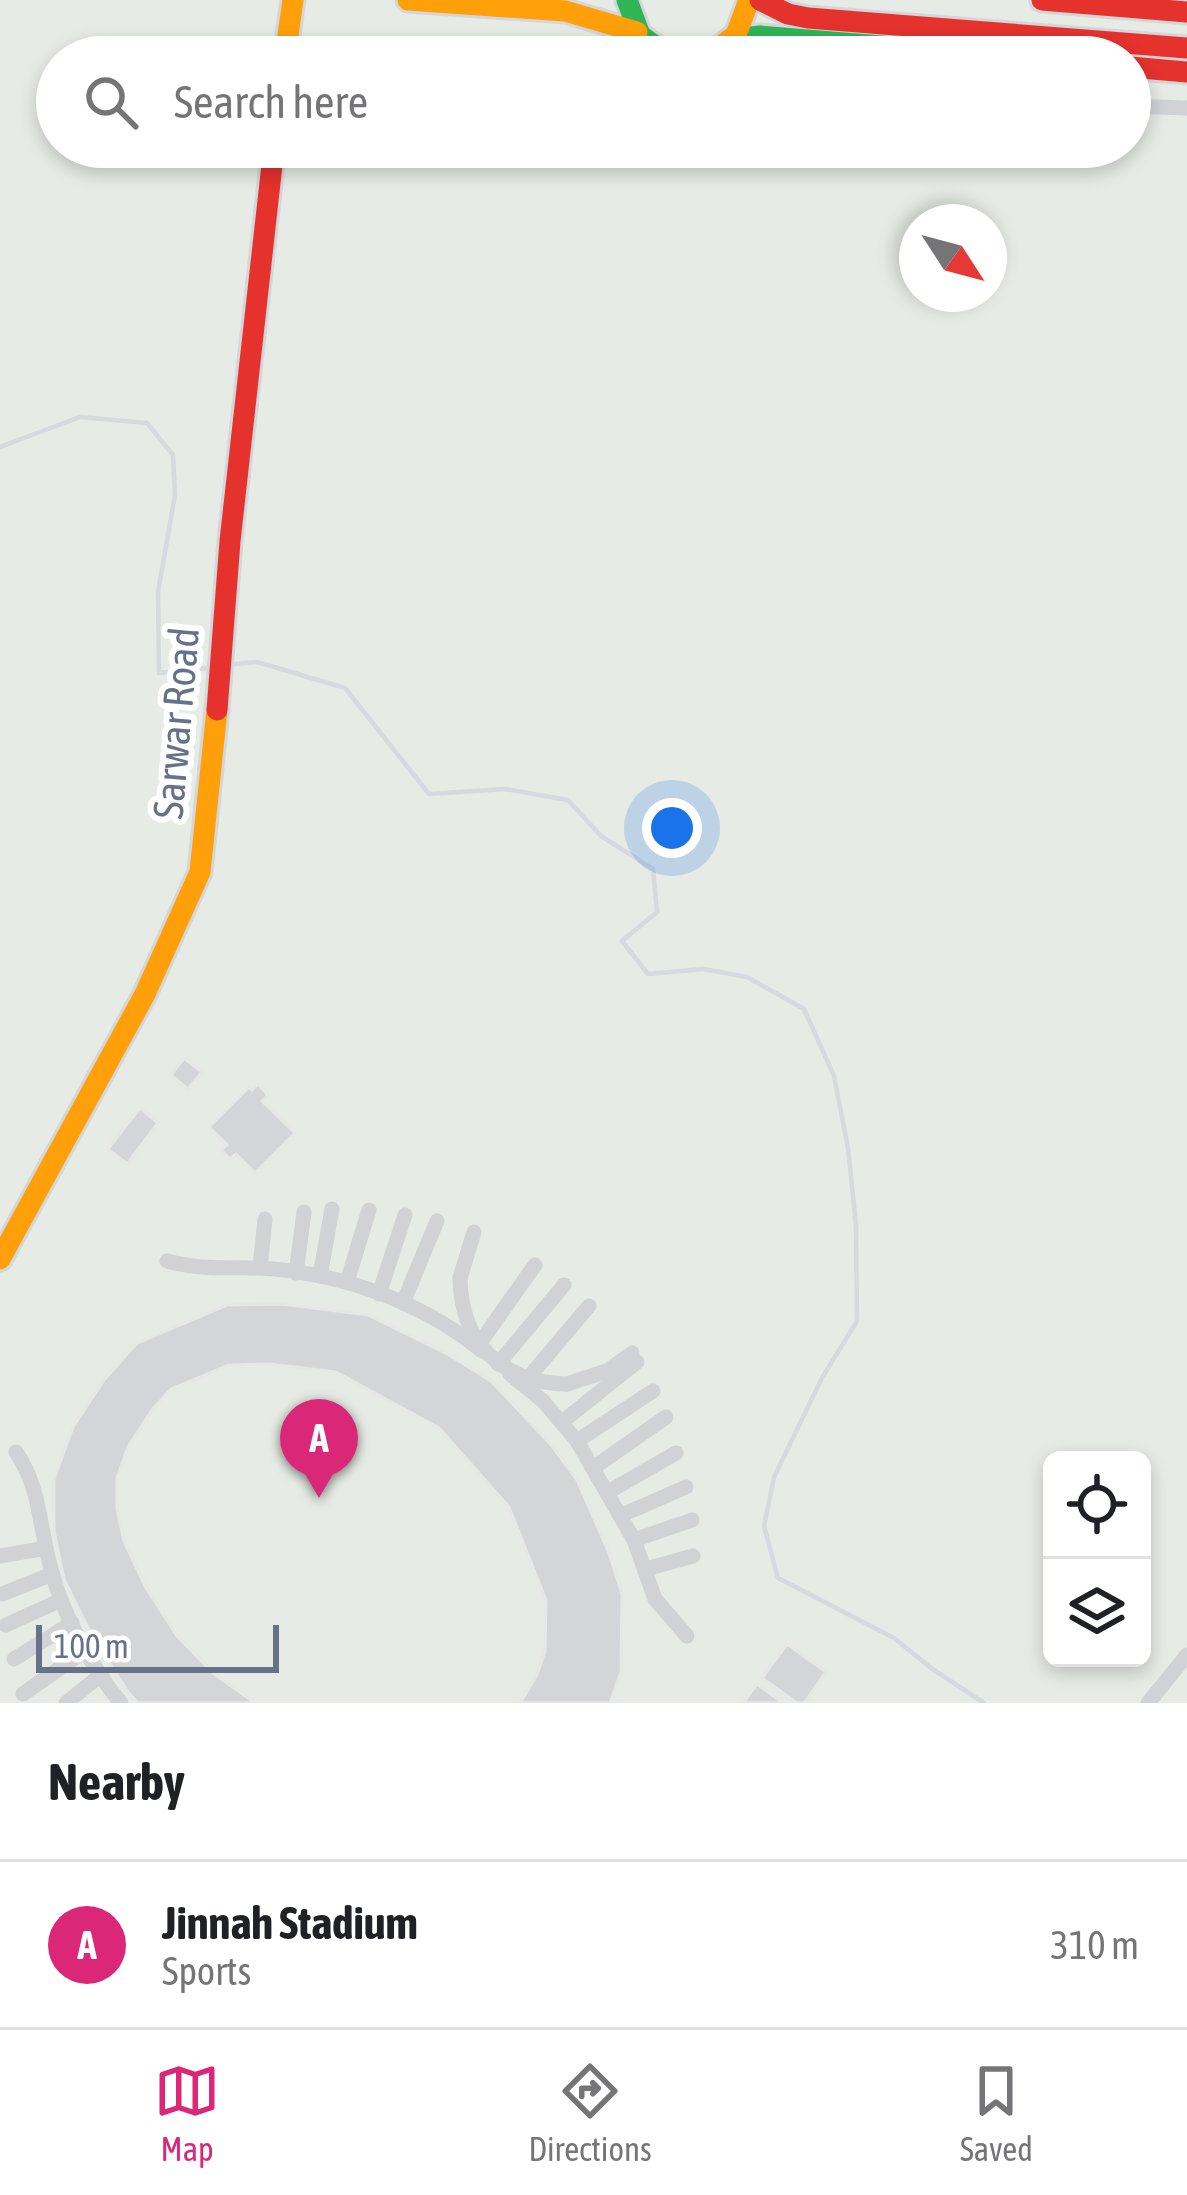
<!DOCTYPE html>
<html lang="en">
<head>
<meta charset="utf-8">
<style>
	:root { --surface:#fff; --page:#f2f2f2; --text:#202124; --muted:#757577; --line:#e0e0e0; --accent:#db2777 }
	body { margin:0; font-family:"Asap Condensed",sans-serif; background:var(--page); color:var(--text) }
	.controls { position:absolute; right:36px; bottom:36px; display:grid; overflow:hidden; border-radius:18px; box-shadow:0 6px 18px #0003 }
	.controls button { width:108px; height:108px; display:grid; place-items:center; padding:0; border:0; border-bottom:3px solid var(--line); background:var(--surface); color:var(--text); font:60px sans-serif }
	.compass { position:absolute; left:899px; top:204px; width:108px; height:108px; border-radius:50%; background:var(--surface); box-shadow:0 6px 18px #0003; rotate:126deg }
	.scale { position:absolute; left:36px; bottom:30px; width:243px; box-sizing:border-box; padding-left:12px; border:6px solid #667289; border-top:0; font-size:33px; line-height:42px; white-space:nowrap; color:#667289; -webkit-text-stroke:9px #fff; paint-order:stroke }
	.you { position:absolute; left:672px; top:828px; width:42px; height:42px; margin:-30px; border:9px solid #fff; border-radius:50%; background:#1a73e8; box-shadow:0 0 0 18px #1a73e833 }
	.badge { display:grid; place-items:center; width:78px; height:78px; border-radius:50%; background:var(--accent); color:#fff; font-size:39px; font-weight:700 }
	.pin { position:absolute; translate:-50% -99px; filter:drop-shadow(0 3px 6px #0008) }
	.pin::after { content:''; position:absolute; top:63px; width:42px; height:36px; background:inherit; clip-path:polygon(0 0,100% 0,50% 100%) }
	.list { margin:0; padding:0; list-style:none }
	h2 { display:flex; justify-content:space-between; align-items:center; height:156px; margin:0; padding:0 48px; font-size:51px }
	h2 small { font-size:39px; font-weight:400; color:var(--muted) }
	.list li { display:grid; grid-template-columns:78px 1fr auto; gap:36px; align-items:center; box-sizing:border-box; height:168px; padding:0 48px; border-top:3px solid var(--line) }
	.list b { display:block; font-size:45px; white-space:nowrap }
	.list p { margin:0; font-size:39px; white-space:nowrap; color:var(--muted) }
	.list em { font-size:39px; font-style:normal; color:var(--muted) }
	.icon { flex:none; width:66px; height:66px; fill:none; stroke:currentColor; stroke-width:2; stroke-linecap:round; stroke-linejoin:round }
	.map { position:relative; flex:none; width:1187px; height:1703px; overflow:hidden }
	.search { position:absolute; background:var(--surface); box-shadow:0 6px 18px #0003; left:36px; right:36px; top:36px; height:132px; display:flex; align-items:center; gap:30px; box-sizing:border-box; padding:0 42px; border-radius:66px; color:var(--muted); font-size:45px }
	.sheet { height:324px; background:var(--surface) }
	nav { display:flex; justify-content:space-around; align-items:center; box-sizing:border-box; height:168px; border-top:3px solid var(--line); background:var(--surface); font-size:33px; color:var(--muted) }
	nav a { display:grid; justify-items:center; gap:6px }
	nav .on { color:var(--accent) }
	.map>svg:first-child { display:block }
	.green { fill:#e6ebe5; fill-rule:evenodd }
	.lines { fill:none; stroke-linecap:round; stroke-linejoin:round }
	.stream { stroke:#d4dade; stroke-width:4.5 }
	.building { fill:#d4d5d7; stroke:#e7e7e6; stroke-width:3 }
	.fast-casing { stroke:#d4d6d7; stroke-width:27 }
	.slow-casing { stroke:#d4d6d7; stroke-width:27 }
	.jam-casing { stroke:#d4d6d7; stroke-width:27 }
	.street { stroke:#d1d2d3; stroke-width:15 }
	.fast { stroke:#30b455; stroke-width:21 }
	.slow { stroke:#ff9f0a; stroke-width:21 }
	.jam { stroke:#e5322d; stroke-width:21 }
	.street-bridge { stroke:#d1d2d3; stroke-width:15 }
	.labels { text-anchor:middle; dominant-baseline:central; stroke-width:12; stroke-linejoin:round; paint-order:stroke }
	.street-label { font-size:42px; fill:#667289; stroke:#fff }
</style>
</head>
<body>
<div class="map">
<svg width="1187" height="1703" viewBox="0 0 1187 1703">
	<rect width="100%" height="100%" fill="#f8f8f7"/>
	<path class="green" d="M0,0H1187V1703H0ZM57,57H1130V147H57ZM917,222H989V294H917ZM1052,1460H1142V1658H1052Z"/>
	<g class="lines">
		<g class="stream">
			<polyline points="0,447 80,417 147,423 173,455 175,495 158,592 159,673 206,668"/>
			<polyline points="235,664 257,662 345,688 429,794 505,789 568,800 601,836 653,869 657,912 622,941 648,974 703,969 747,977 804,1009 834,1076 848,1148 856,1225 857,1321 822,1378 774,1477 764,1526 778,1578 894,1638 931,1668 984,1703"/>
		</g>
	</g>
	<g class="building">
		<polygon points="184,1058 202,1072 188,1089 171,1075"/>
		<polygon points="258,1084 268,1095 262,1101 295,1133 255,1173 236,1154 230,1159 221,1150 227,1145 209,1127 249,1087 252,1090"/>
		<polygon points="140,1108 158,1123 127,1164 108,1149"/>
		<polygon points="282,1304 368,1315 449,1355 491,1381 552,1446 577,1480 609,1553 622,1594 621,1672 610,1703 520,1703 537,1675 545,1651 546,1600 509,1507 439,1428 336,1372 269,1364 229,1365 171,1389 152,1410 128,1447 117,1478 117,1509 124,1541 145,1586 177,1636 213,1673 255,1703 138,1703 128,1692 91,1634 64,1579 54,1531 54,1479 73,1427 104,1380 137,1343 227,1305"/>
		<polygon points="787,1644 826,1672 804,1703 797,1703 762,1678"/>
		<polygon points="757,1684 783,1703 743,1703"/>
	</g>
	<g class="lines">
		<defs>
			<g id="fast">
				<polyline points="627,0 640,35 670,57"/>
				<polyline points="734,39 760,36 1015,57"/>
			</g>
			<g id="slow">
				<polyline points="408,0 565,11 637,32"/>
				<polyline points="285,57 293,0"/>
				<polyline points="706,57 736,35 749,0"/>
				<polyline points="0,1259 145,994 200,872 217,710"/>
			</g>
			<g id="jam">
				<polyline points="760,0 788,14 808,18 1187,48"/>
				<polyline points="1042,0 1187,12"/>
				<polyline points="1130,67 1187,72"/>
				<polyline points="217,710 230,541 274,147"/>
			</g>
		</defs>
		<use href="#fast" class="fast-casing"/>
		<use href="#slow" class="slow-casing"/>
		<use href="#jam" class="jam-casing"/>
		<g class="street">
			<polyline points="1130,106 1187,108"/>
			<path d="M167,1261C199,1270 227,1267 259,1268C338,1272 421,1301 482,1351"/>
			<polyline points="260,1268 265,1219"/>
			<polyline points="296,1273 304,1212"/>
			<polyline points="320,1276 332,1209"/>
			<polyline points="460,1278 474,1232"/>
			<polyline points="347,1282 369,1210"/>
			<polyline points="379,1294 405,1215"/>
			<polyline points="403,1303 437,1221"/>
			<polyline points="477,1347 535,1265"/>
			<polyline points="498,1364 564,1285"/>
			<polyline points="510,1374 543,1401 577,1441 634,1540 655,1599 687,1636"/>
			<polyline points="523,1384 589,1306"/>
			<polyline points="567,1384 607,1371 632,1353"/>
			<polyline points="562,1422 637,1362"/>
			<polyline points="577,1441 653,1391"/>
			<path d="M16,1452C41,1489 39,1526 51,1569C63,1615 91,1667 121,1703"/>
			<polyline points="593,1468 666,1417"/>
			<polyline points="608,1492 676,1453"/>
			<polyline points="622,1515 686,1487"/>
			<polyline points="634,1540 692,1520"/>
			<polyline points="0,1556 46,1548"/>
			<polyline points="646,1569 693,1556"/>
			<polyline points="2,1594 52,1574"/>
			<polyline points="6,1625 61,1600"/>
			<polyline points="14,1659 72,1623"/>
			<polyline points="23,1694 87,1649"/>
			<polyline points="66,1703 102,1674"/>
			<polyline points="1148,1703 1187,1655"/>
		</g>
		<use href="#fast" class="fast"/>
		<use href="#slow" class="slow"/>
		<use href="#jam" class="jam"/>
		<path class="street-bridge" d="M460,1278C461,1343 502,1383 567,1384"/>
	</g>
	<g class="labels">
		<g class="street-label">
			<text transform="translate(176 723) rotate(-85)">Sarwar Road</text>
		</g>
	</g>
</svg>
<div class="controls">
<button><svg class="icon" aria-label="locate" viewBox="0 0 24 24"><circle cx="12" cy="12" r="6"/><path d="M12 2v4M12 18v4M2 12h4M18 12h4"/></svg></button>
<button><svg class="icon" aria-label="layers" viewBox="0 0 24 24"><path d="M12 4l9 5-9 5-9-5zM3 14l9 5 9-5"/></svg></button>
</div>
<svg class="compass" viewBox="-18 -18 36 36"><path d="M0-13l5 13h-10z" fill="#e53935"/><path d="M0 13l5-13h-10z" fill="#757577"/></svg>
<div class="scale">100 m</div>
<div class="you"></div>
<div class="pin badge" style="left:319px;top:1498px">A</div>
<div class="search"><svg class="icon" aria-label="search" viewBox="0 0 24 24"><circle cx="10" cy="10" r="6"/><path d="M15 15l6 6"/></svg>Search here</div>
</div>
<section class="sheet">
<h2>Nearby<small></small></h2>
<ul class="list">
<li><span class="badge">A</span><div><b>Jinnah Stadium</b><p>Sports</p></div><em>310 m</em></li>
</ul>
</section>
<nav>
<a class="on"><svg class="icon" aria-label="map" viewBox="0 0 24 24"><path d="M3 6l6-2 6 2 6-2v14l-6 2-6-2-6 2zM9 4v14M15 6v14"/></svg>Map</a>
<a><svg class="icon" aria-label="directions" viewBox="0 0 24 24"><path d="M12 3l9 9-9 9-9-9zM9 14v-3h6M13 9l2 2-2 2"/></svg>Directions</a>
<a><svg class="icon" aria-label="saved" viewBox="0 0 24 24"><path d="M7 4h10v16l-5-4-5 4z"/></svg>Saved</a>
</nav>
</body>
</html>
